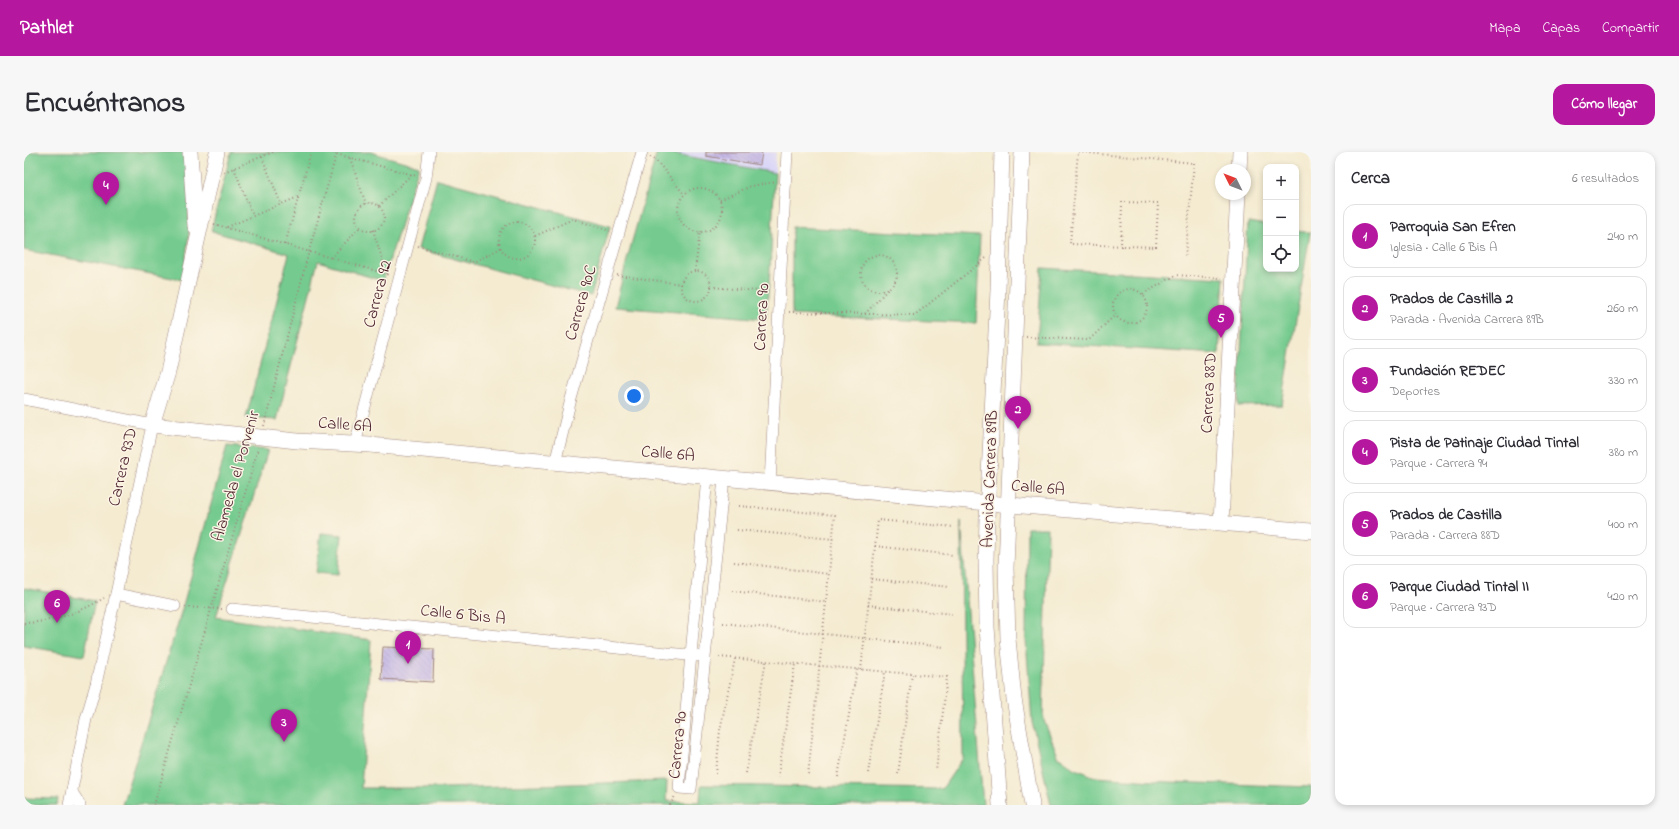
<!DOCTYPE html>
<html lang="es">
<head>
<meta charset="utf-8">
<style>
	:root { --surface:#fff; --page:#f7f7f7; --text:#2b2b33; --muted:#7c7c81; --line:#e1e1e2; --accent:#b5179e }
	body { margin:0; font-family:"Indie Flower",sans-serif; background:var(--page); color:var(--text) }
	.controls { position:absolute; right:12px; top:12px; display:grid; overflow:hidden; border-radius:8px; box-shadow:0 2px 6px #0003 }
	.controls button { width:36px; height:36px; display:grid; place-items:center; padding:0; border:0; border-bottom:1px solid var(--line); background:var(--surface); color:var(--text); font:20px sans-serif }
	.compass { position:absolute; left:1191px; top:12px; width:36px; height:36px; border-radius:50%; background:var(--surface); box-shadow:0 2px 6px #0003; rotate:312deg }
	.you { position:absolute; left:610px; top:244px; width:14px; height:14px; margin:-10px; border:3px solid #fff; border-radius:50%; background:#1a73e8; box-shadow:0 0 0 6px #1a73e833 }
	.badge { display:grid; place-items:center; width:26px; height:26px; border-radius:50%; background:var(--accent); color:#fff; font-size:13px; font-weight:700 }
	.pin { position:absolute; translate:-50% -33px; filter:drop-shadow(0 1px 2px #0008) }
	.pin::after { content:''; position:absolute; top:21px; width:14px; height:12px; background:inherit; clip-path:polygon(0 0,100% 0,50% 100%) }
	.list { margin:0; padding:0; list-style:none }
	h2 { display:flex; justify-content:space-between; align-items:center; height:52px; margin:0; padding:0 16px; font-size:17px }
	h2 small { font-size:13px; font-weight:400; color:var(--muted) }
	.list li { display:grid; grid-template-columns:26px 1fr auto; gap:12px; align-items:center; box-sizing:border-box; height:64px; margin:0 8px 8px; padding:0 8px; border:1px solid var(--line); border-radius:12px }
	.list b { display:block; font-size:15px; white-space:nowrap }
	.list p { margin:0; font-size:13px; white-space:nowrap; color:var(--muted) }
	.list em { font-size:13px; font-style:normal; color:var(--muted) }
	.icon { flex:none; width:22px; height:22px; fill:none; stroke:currentColor; stroke-width:2; stroke-linecap:round; stroke-linejoin:round }
	.map { position:relative; flex:none; width:1287px; height:653px; overflow:hidden; border-radius:12px }
	header { display:flex; align-items:center; gap:24px; box-sizing:border-box; height:56px; padding:0 20px; background:var(--accent); color:#fff }
	header strong { font-size:19px }
	nav { display:flex; gap:22px; margin-inline-start:auto; font-size:14px }
	.intro { display:flex; align-items:center; justify-content:space-between; box-sizing:border-box; height:96px; padding:0 24px }
	h1 { margin:0; font-size:28px }
	.button { padding:10px 18px; border-radius:12px; background:var(--accent); color:#fff; font-size:14px; font-weight:700 }
	main { display:flex; gap:24px; padding:0 24px }
	aside { flex:1; background:var(--surface); border-radius:12px; box-shadow:0 2px 6px #0003 }
	.map>svg:first-child { display:block }
	.built { fill:#dad6f7 }
	.green { fill:#75cb8f; stroke:#60755d }
	.building { fill:url(#building-back-hatch) }
	.lines { fill:none; stroke-linecap:round; stroke-linejoin:round }
	.street-casing { stroke:#9f857e; stroke-width:12 }
	.secondary-casing { stroke:#9f857e; stroke-width:16 }
	.path { stroke:#9f857e; stroke-width:2; stroke-dasharray:1 3; stroke-linecap:butt }
	.street { stroke:#fff; stroke-width:11 }
	.secondary { stroke:#fff; stroke-width:15 }
	.labels { text-anchor:middle; dominant-baseline:central; stroke-width:3; stroke-linejoin:round; paint-order:stroke }
	.street-label { font-size:17px; fill:#4a1f2b; stroke:#fcf5e5 }
</style>
</head>
<body>
<header>
<strong>Pathlet</strong>
<nav><a>Mapa</a><a>Capas</a><a>Compartir</a></nav>
</header>
<div class="intro"><h1>Encuéntranos</h1><a class="button">Cómo llegar</a></div>
<main>
<div class="map">
<svg width="1287" height="653" viewBox="0 0 1287 653">
	<defs>
		<pattern id="building-back-hatch" width="6" height="6" patternUnits="userSpaceOnUse"><rect width="6" height="6" fill="#c4b7e6"/><path d="M-1 5l2 2M0 0l6 6M5-1l2 2" fill="none" stroke="#aa9dc5"/></pattern>
	</defs>
	<rect width="100%" height="100%" fill="#fcf5e5"/>
	<filter id="ink" filterUnits="userSpaceOnUse"><feTurbulence type="fractalNoise" baseFrequency=".025" numOctaves="2"/><feDisplacementMap in="SourceGraphic" scale="8" xChannelSelector="R" yChannelSelector="G"/><feConvolveMatrix kernelMatrix="1 2 1 2 8 2 1 2 1" color-interpolation-filters="sRGB"/></filter>
	<filter id="wash" filterUnits="userSpaceOnUse"><feTurbulence type="fractalNoise" baseFrequency=".012" numOctaves="4" result="noise"/><feDisplacementMap in="SourceGraphic" scale="16" xChannelSelector="R" yChannelSelector="G"/><feGaussianBlur stdDeviation="0.9" result="paint"/><feColorMatrix in="noise" values="0 0 0 0 0 0 0 0 0 0 0 0 0 0 0 0 0 1.4 0 .05"/><feComposite in="paint" operator="in"/></filter>
	<g filter="url(#wash)">
		<rect width="100%" height="100%" fill="#f4ebd1"/>
		<polygon class="built" points="641,0 752,0 751,21"/>
		<g class="green">
			<polygon points="0,0 161,0 164,26 165,81 159,128 0,98"/>
			<polygon points="207,0 346,0 395,14 359,129 294,109 253,268 222,266 265,102 187,79"/>
			<polygon points="633,0 641,0 751,21 746,118 742,167 591,155 604,104"/>
			<polygon points="413,27 586,74 567,144 394,97"/>
			<polygon points="1224,70 1242,73 1242,117 1272,117 1272,79 1286,81 1258,253 1214,254"/>
			<polygon points="768,75 956,84 952,171 768,163"/>
			<polygon points="1018,116 1200,126 1195,202 1013,191"/>
			<polygon points="203,294 244,298 192,465 347,488 337,636 418,636 643,629 642,649 676,650 677,633 918,637 939,606 937,370 959,653 98,653 155,468"/>
			<polygon points="1003,376 1024,376 1019,566 1034,604 1050,616 1071,625 1145,630 1287,635 1287,653 1027,653 1008,570 1002,487"/>
			<polygon points="297,381 318,383 314,423 292,421"/>
			<polygon points="0,436 71,449 60,504 0,494"/>
			<polygon points="0,646 34,647 33,653 0,653"/>
		</g>
		<g id="blocks">
			<g class="building">
				<polygon points="682,0 738,0 736,13 682,4"/>
				<polygon points="359,495 410,497 409,530 357,527"/>
			</g>
		</g>
	</g>
	<g filter="url(#ink)">
		<use href="#blocks" fill-opacity="0" stroke="#9f857e" stroke-width="1"/>
		<g class="lines">
			<defs>
				<g id="street">
					<polyline points="0,247 128,273 92,442 72,532 62,567 45,653"/>
					<polyline points="331,292 402,26 405,0"/>
					<polyline points="531,311 547,247 618,0"/>
					<polyline points="683,325 655,636 667,637 700,327"/>
					<polyline points="746,331 763,0"/>
					<polyline points="92,442 151,454"/>
					<polyline points="208,457 673,504"/>
					<polyline points="48,640 56,653"/>
				</g>
				<g id="secondary">
					<polyline points="166,0 171,74"/>
					<polyline points="193,0 144,220 128,273 273,289 346,293 953,350 1287,379"/>
					<polyline points="998,0 982,416 984,487 990,547 1008,653"/>
					<polyline points="1215,18 1216,0"/>
					<polyline points="1197,370 1214,42"/>
					<polyline points="976,653 963,475 962,408 963,365 974,138 978,0"/>
				</g>
			</defs>
			<use href="#street" class="street-casing"/>
			<use href="#secondary" class="secondary-casing"/>
			<g class="path">
				<polyline points="305,0 393,24"/>
				<polyline points="238,5 257,52"/>
				<polyline points="626,5 631,7 660,42"/>
				<polyline points="326,6 342,52"/>
				<polyline points="210,16 229,64"/>
				<polyline points="200,20 249,0"/>
				<circle cx="676" cy="58" r="22"/>
				<polyline points="696,48 727,34 751,30"/>
				<circle cx="346" cy="65" r="14"/>
				<polyline points="355,54 388,22"/>
				<circle cx="493" cy="88" r="18"/>
				<polyline points="190,72 366,123"/>
				<polyline points="203,75 274,45"/>
				<polyline points="349,78 363,122"/>
				<polyline points="511,84 549,67 586,79"/>
				<polyline points="261,93 287,0"/>
				<polyline points="394,94 450,110 477,96"/>
				<polyline points="1097,95 1098,50 1134,51 1132,95 1046,92 1054,0 1170,11 1161,106"/>
				<circle cx="855" cy="121" r="18"/>
				<polyline points="307,106 336,75"/>
				<circle cx="672" cy="134" r="15"/>
				<polyline points="671,119 676,79"/>
				<polyline points="593,123 657,132"/>
				<polyline points="687,135 746,140"/>
				<circle cx="1106" cy="154" r="17"/>
				<polyline points="1119,142 1152,123 1198,126"/>
				<polyline points="765,160 891,163 962,106"/>
				<polyline points="841,162 865,136"/>
				<polyline points="1002,185 1065,188 1091,163"/>
				<polyline points="240,274 285,99 313,0"/>
				<polyline points="715,354 811,363 784,624"/>
				<polyline points="713,378 809,387"/>
				<polyline points="851,394 929,403"/>
				<polyline points="710,410 805,422"/>
				<polyline points="847,427 926,435"/>
				<polyline points="708,439 802,450"/>
				<polyline points="844,453 928,462"/>
				<polyline points="161,455 199,457"/>
				<path d="M0,471C29,470 55,461 80,446"/>
				<polyline points="699,471 920,495"/>
				<polyline points="695,505 923,525 912,619"/>
				<polyline points="837,518 854,368 930,375"/>
				<polyline points="722,621 742,509"/>
				<polyline points="844,621 861,520"/>
				<polyline points="692,622 696,578 711,507"/>
				<polyline points="874,622 888,522"/>
				<polyline points="754,625 771,512"/>
				<polyline points="814,625 833,517"/>
				<polyline points="130,653 234,297"/>
				<polyline points="646,653 651,644"/>
			</g>
			<use href="#street" class="street"/>
			<use href="#secondary" class="secondary"/>
		</g>
	</g>
	<g class="labels">
		<g class="street-label">
			<text transform="translate(354 142) rotate(-75)">Carrera 92</text>
			<text transform="translate(557 151) rotate(-74)">Carrera 90C</text>
			<text transform="translate(738 165) rotate(-87)">Carrera 90</text>
			<text transform="translate(1185 241) rotate(-87)">Carrera 88D</text>
			<text transform="translate(321 273) rotate(4)">Calle 6A</text>
			<text transform="translate(644 302) rotate(5)">Calle 6A</text>
			<text transform="translate(99 315) rotate(-77)">Carrera 93D</text>
			<text transform="translate(212 324) rotate(-74)">Alameda el Porvenir</text>
			<text transform="translate(966 327) rotate(-88)">Avenida Carrera 89B</text>
			<text transform="translate(1014 336) rotate(5)">Calle 6A</text>
			<text transform="translate(439 463) rotate(6)">Calle 6 Bis A</text>
			<text transform="translate(654 593) rotate(-84)">Carrera 90</text>
		</g>
	</g>
</svg>
<div class="controls">
<button>+</button>
<button>−</button>
<button><svg class="icon" aria-label="locate" viewBox="0 0 24 24"><circle cx="12" cy="12" r="6"/><path d="M12 2v4M12 18v4M2 12h4M18 12h4"/></svg></button>
</div>
<svg class="compass" viewBox="-18 -18 36 36"><path d="M0-13l5 13h-10z" fill="#e53935"/><path d="M0 13l5-13h-10z" fill="#7c7c81"/></svg>
<div class="you"></div>
<div class="pin badge" style="left:384px;top:512px">1</div>
<div class="pin badge" style="left:994px;top:277px">2</div>
<div class="pin badge" style="left:260px;top:590px">3</div>
<div class="pin badge" style="left:82px;top:53px">4</div>
<div class="pin badge" style="left:1197px;top:186px">5</div>
<div class="pin badge" style="left:33px;top:471px">6</div>
</div>
<aside>
<h2>Cerca<small>6 resultados</small></h2>
<ul class="list">
<li><span class="badge">1</span><div><b>Parroquia San Efren</b><p>Iglesia · Calle 6 Bis A</p></div><em>240 m</em></li>
<li><span class="badge">2</span><div><b>Prados de Castilla 2</b><p>Parada · Avenida Carrera 89B</p></div><em>260 m</em></li>
<li><span class="badge">3</span><div><b>Fundación REDEC</b><p>Deportes</p></div><em>330 m</em></li>
<li><span class="badge">4</span><div><b>Pista de Patinaje Ciudad Tintal</b><p>Parque · Carrera 94</p></div><em>380 m</em></li>
<li><span class="badge">5</span><div><b>Prados de Castilla</b><p>Parada · Carrera 88D</p></div><em>400 m</em></li>
<li><span class="badge">6</span><div><b>Parque Ciudad Tintal II</b><p>Parque · Carrera 93D</p></div><em>420 m</em></li>
</ul>
</aside>
</main>
</body>
</html>
